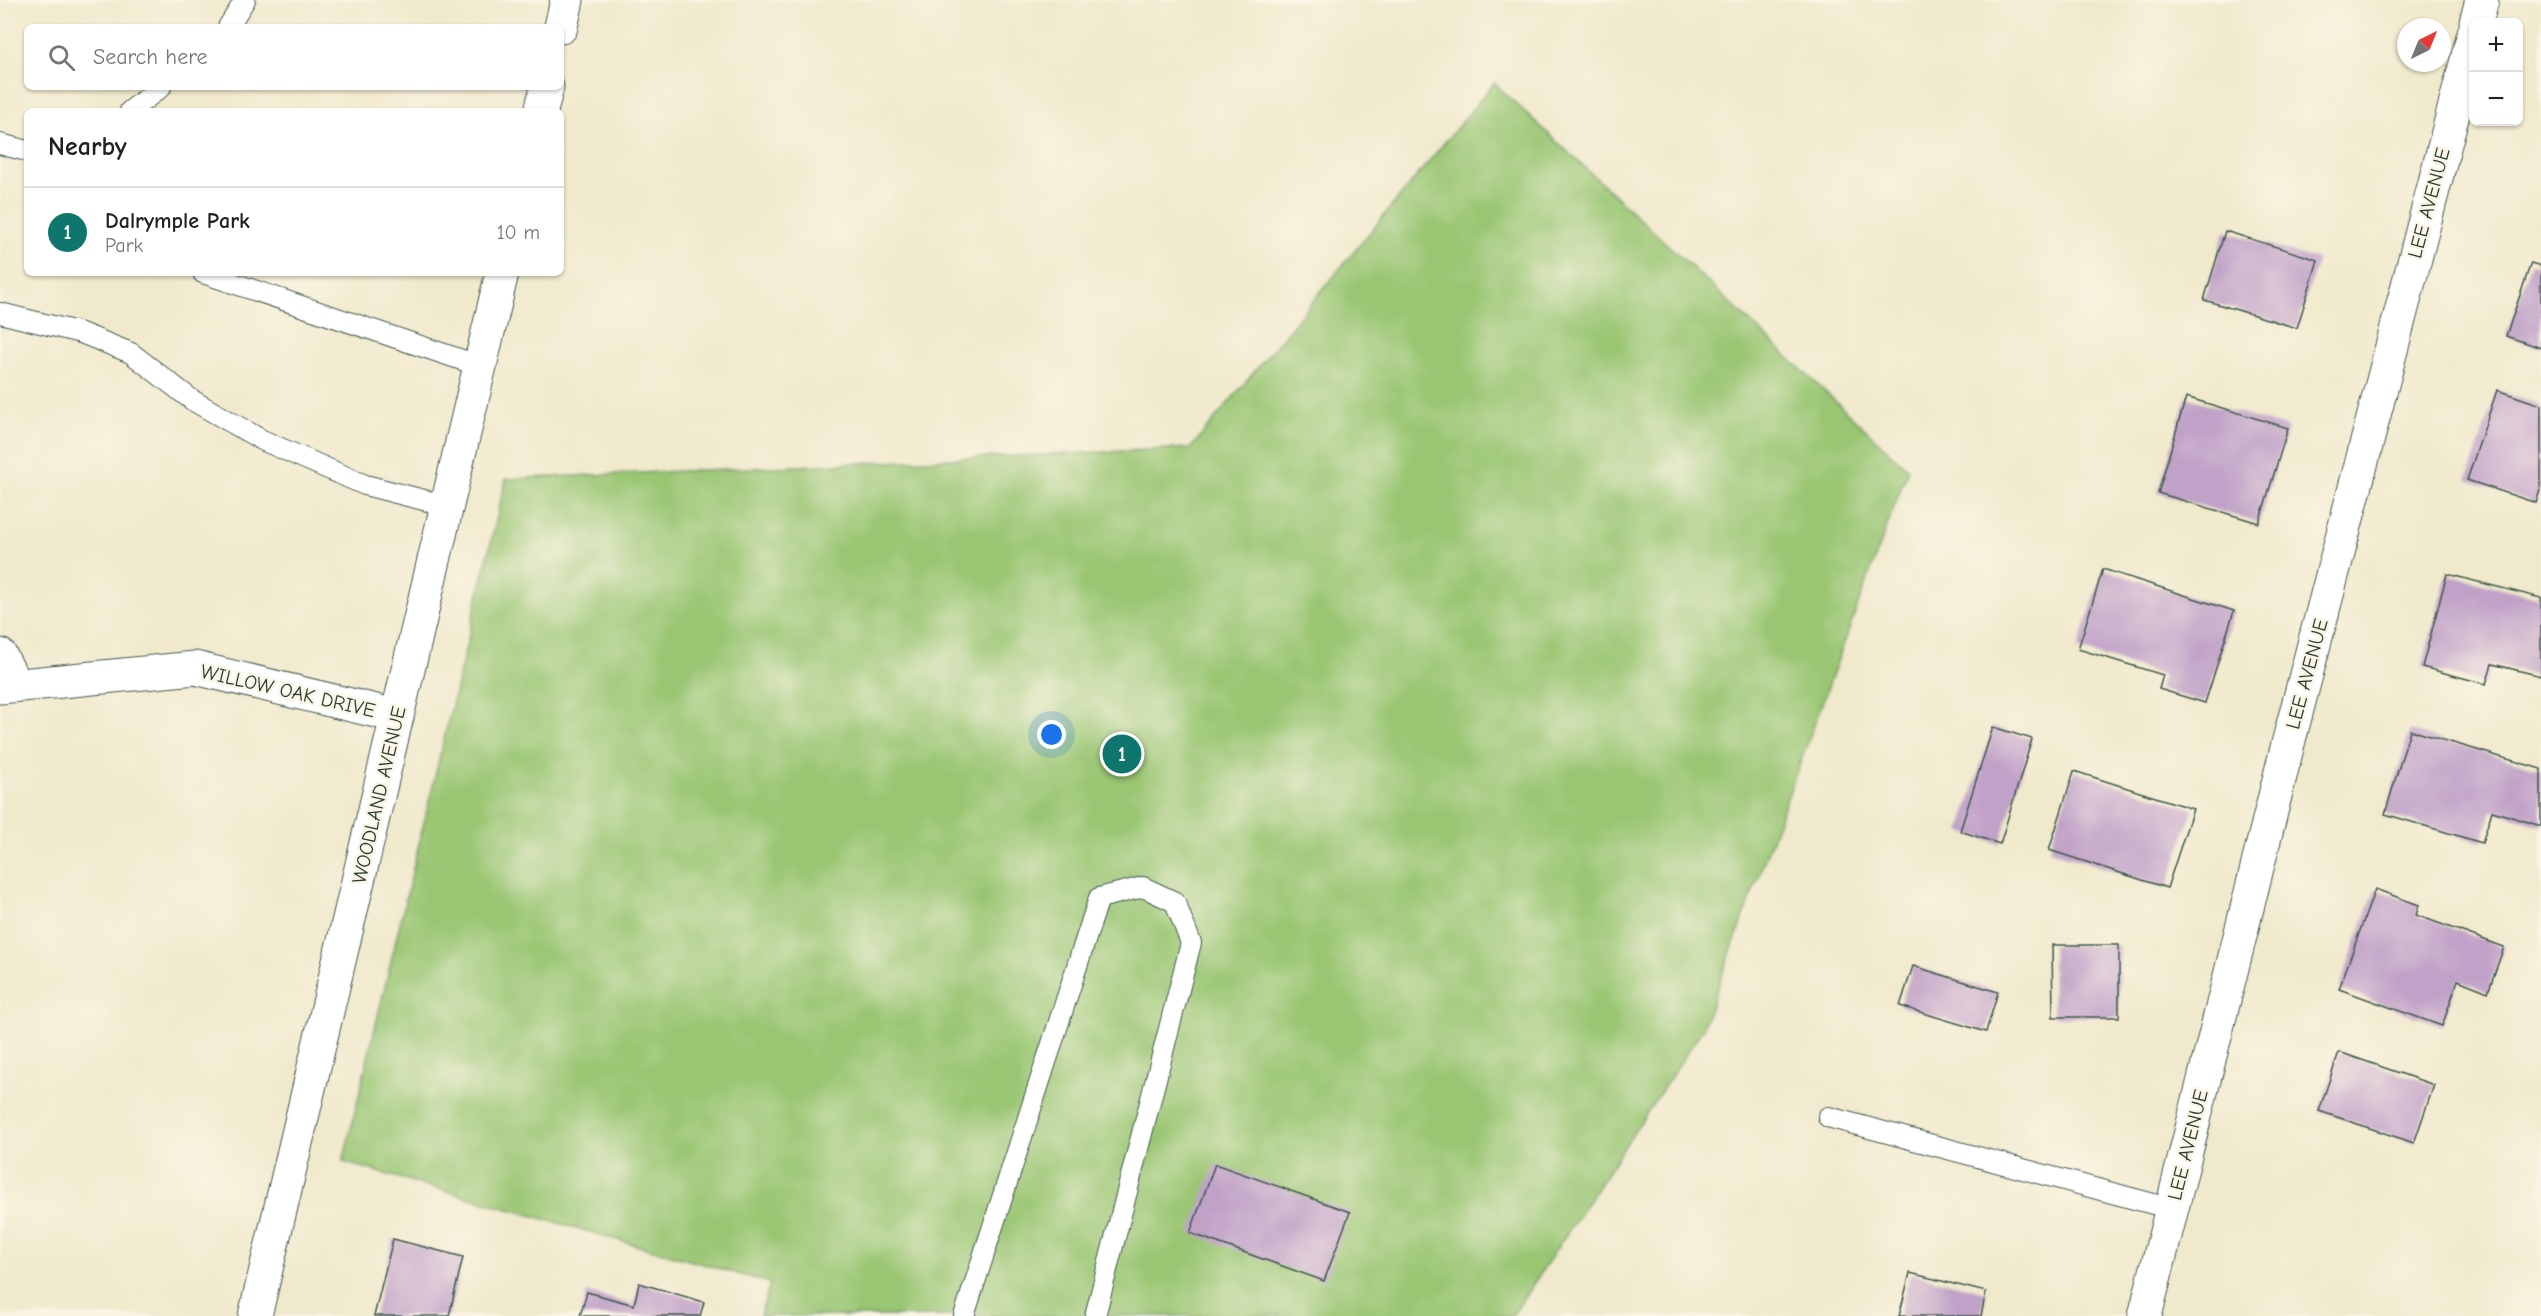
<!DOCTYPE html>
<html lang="en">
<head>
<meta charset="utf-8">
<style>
	:root { --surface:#fff; --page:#f2f2f2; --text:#202124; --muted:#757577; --line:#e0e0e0; --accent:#0f766e }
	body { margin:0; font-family:"Comic Neue",sans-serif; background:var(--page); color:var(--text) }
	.controls { position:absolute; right:18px; top:18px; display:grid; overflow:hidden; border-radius:9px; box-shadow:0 2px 4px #0004 }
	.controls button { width:54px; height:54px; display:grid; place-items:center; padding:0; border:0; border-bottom:2px solid var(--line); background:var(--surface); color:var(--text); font:30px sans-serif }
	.compass { position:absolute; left:2397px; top:18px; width:54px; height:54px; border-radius:50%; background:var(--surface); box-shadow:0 2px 4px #0004; rotate:43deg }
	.you { position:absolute; left:1052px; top:735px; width:21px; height:21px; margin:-15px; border:4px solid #fff; border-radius:50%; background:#1a73e8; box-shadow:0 0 0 9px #1a73e833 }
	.badge { display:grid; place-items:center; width:39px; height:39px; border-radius:50%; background:var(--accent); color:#fff; font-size:20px; font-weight:700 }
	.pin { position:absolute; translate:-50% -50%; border:3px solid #fff; box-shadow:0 2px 6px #0006 }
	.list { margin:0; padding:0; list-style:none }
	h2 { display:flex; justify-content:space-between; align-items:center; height:78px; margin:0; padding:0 24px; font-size:26px }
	h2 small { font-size:20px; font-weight:400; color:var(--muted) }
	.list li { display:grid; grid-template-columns:39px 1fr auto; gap:18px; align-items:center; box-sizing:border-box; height:90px; padding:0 24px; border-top:2px solid var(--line) }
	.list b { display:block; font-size:22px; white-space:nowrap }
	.list p { margin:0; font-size:20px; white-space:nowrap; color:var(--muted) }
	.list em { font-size:20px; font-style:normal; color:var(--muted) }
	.icon { flex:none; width:33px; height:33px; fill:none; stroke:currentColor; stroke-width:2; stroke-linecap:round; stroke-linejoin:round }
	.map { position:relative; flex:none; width:2541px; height:1316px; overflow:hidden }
	.search { position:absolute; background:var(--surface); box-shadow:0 2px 4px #0004; left:24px; top:24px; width:540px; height:66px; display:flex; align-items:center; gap:15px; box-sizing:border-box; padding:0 21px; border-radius:9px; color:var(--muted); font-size:22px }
	.panel { position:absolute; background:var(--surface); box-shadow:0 2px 4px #0004; left:24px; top:108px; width:540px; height:168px; border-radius:9px }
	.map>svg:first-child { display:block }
	.green { fill:#9ac673; stroke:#5c8254; stroke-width:1.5 }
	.building { fill:#c0a1c8 }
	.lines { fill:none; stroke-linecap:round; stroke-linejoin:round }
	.service-casing { stroke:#3e574b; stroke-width:22 }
	.minor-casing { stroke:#3e574b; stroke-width:35 }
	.tertiary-casing { stroke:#3e574b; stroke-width:35 }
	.service { stroke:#fff; stroke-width:20 }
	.minor { stroke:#fff; stroke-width:33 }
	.tertiary { stroke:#fff; stroke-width:33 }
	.labels { text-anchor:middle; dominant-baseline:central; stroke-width:5; stroke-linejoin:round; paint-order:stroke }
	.street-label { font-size:20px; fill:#1f3d34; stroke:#fcf5e5 }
</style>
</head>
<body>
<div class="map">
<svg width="2541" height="1316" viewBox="0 0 2541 1316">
	<rect width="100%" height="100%" fill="#fcf5e5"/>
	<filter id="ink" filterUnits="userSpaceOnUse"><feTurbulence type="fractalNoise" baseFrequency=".0167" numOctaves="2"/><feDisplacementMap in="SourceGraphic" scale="12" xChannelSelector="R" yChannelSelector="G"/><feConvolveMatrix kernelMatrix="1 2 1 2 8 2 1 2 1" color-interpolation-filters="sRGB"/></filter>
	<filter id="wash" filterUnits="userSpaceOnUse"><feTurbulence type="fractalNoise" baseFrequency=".008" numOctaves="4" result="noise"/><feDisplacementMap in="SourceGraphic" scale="24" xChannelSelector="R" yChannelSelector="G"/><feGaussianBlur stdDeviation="1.35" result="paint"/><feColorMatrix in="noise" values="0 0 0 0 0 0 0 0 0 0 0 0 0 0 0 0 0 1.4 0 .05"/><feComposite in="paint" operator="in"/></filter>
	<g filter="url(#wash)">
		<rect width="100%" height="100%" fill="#f0e9cc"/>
		<polygon class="green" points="1494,83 1908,469 1702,1030 1512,1316 760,1316 770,1283 343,1162 506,479 1191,448"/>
		<g id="blocks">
			<g class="building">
				<polygon points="2225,231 2318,260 2297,328 2204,300"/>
				<polygon points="2531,263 2541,266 2541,348 2506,336"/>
				<polygon points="2497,390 2541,405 2541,487 2536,503 2467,480"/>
				<polygon points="2186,397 2288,428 2259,523 2158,493"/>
				<polygon points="2103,569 2234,611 2205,703 2159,689 2163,675 2078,649"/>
				<polygon points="2447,574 2541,598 2541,676 2492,664 2486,684 2422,667"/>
				<polygon points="1993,727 2032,739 2000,844 1960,831"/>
				<polygon points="2410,730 2541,769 2541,826 2492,811 2482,843 2385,814"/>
				<polygon points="2074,771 2193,809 2167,888 2049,850"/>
				<polygon points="2375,889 2419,905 2416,915 2504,947 2488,992 2458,980 2442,1026 2339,989"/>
				<polygon points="2052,945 2119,945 2119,1017 2053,1017"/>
				<polygon points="1913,966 1998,992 1986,1032 1900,1006"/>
				<polygon points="2339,1052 2434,1085 2414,1143 2319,1111"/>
				<polygon points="1215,1164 1350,1212 1324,1281 1190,1233"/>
				<polygon points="393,1239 463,1257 449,1316 374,1316"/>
				<polygon points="1910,1273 1986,1292 1981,1316 1899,1316"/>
				<polygon points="639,1283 704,1302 700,1316 580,1316 587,1292 634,1305"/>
			</g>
		</g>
	</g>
	<g filter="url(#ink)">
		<use href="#blocks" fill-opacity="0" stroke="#3e574b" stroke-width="1.5"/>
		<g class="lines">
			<defs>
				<g id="service">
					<polyline points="228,27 245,0"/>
					<polyline points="130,111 161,87"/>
					<polyline points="0,144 27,151"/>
					<polyline points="203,273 480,366"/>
					<polyline points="0,313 81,333 131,353 192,400 262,440 365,485 447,506"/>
					<polyline points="1828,1117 2172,1209"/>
					<polyline points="964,1316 1099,898 1143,887 1175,902 1191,943 1095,1316"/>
				</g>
				<g id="minor">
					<polyline points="0,655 16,685"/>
					<polyline points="0,687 195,668 397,716"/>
				</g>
				<g id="tertiary">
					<polyline points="2476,22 2482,0"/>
					<polyline points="561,27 567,0"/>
					<polyline points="541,111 547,87"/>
					<polyline points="255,1316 502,273"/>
					<polyline points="2145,1316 2289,740 2474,33"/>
				</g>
			</defs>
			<use href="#service" class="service-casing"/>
			<use href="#minor" class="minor-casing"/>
			<use href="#tertiary" class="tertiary-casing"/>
			<use href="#service" class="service"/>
			<use href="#minor" class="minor"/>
			<use href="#tertiary" class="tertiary"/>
		</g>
	</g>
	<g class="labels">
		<g class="street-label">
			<text transform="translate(2429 203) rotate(-75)">LEE AVENUE</text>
			<text transform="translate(2307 674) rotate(-75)">LEE AVENUE</text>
			<text transform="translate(288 691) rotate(13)">WILLOW OAK DRIVE</text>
			<text transform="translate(379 795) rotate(-77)">WOODLAND AVENUE</text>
			<text transform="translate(2188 1145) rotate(-76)">LEE AVENUE</text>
		</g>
	</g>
</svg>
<div class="controls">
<button>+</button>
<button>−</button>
</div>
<svg class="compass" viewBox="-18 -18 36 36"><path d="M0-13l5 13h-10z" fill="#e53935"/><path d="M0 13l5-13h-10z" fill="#757577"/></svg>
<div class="you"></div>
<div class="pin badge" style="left:1122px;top:754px">1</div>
<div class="search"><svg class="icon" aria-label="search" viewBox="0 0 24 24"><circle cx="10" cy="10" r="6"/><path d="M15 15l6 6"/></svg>Search here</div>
<section class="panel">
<h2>Nearby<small></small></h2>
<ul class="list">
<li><span class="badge">1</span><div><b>Dalrymple Park</b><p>Park</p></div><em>10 m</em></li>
</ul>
</section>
</div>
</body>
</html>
